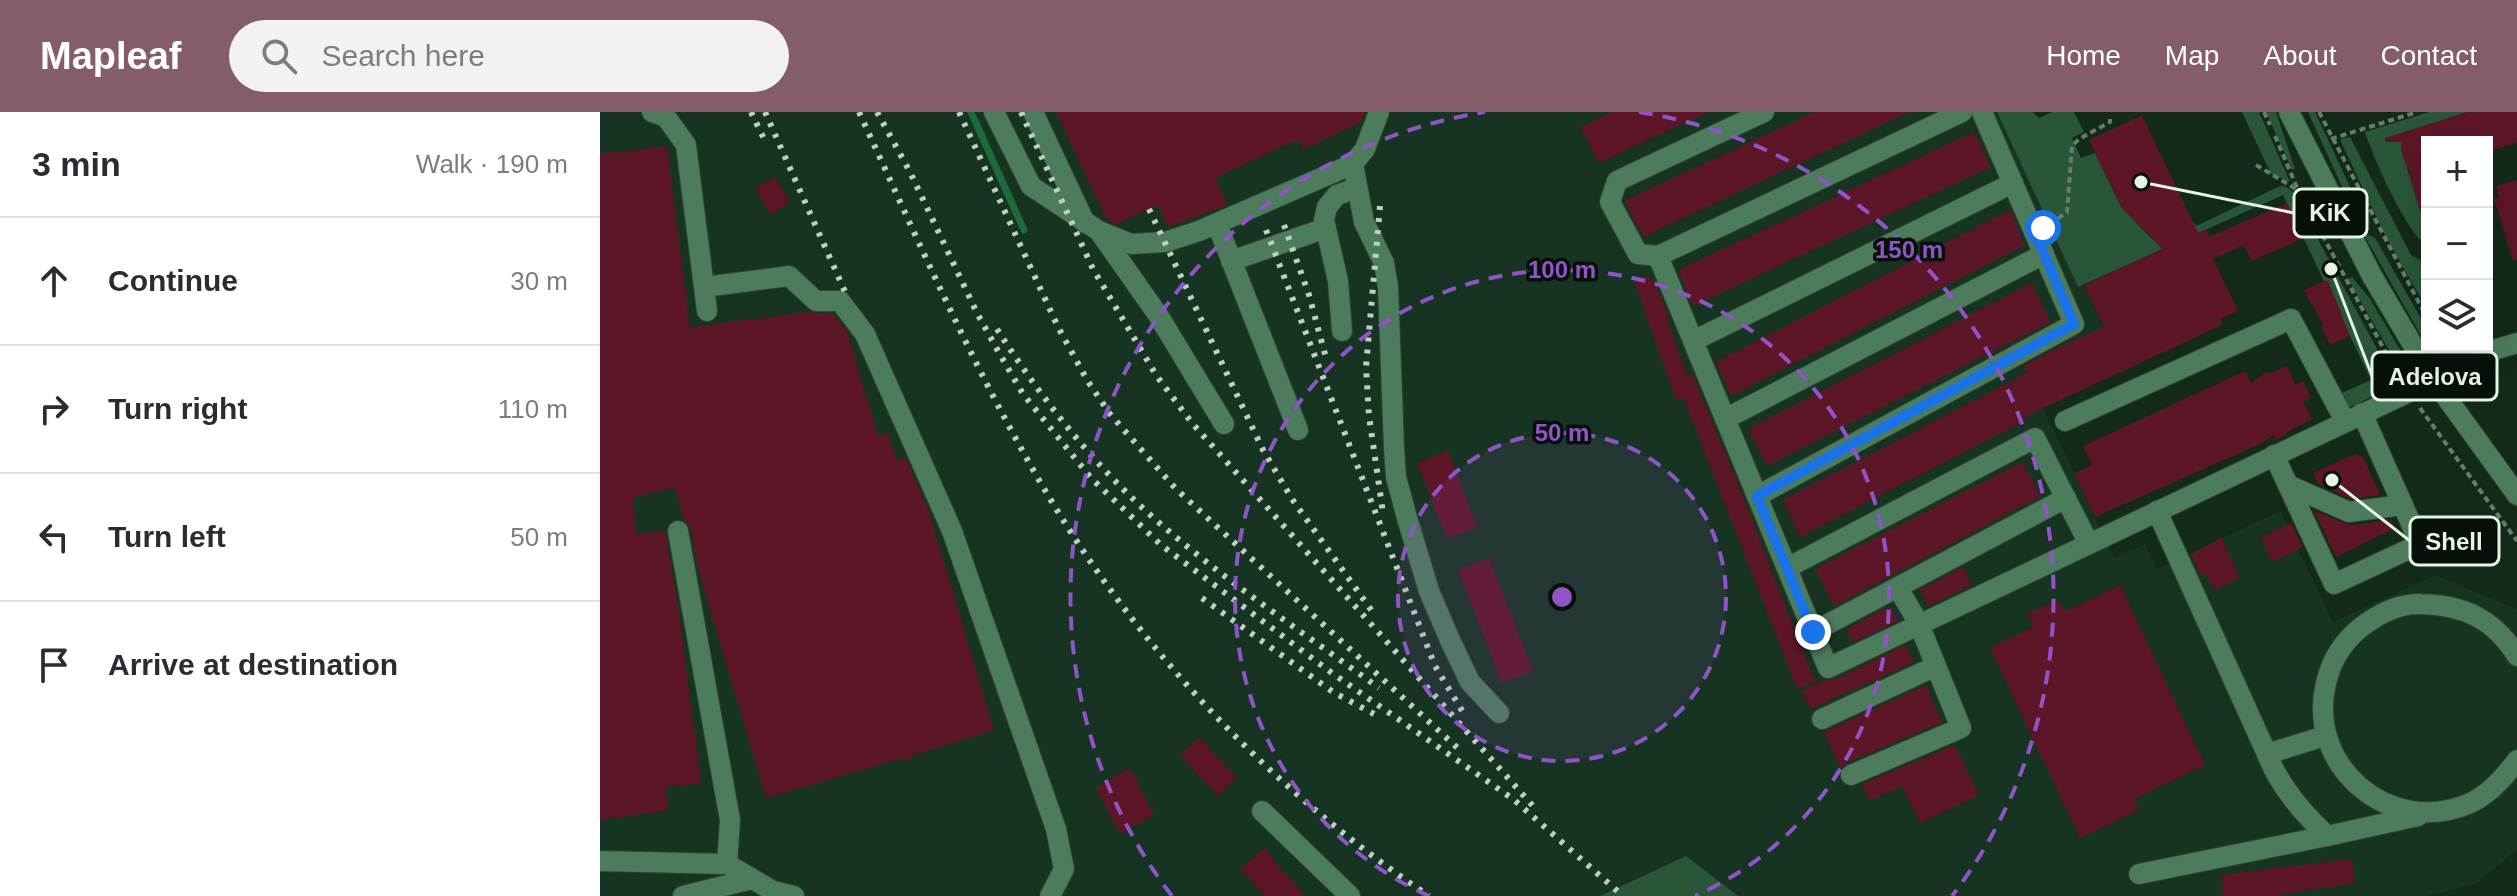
<!DOCTYPE html>
<html lang="en">
<head>
<meta charset="utf-8">
<style>
	:root { --surface:#fff; --page:#f2f2f3; --text:#2b2b33; --muted:#7c7c81; --line:#e1e1e2; --accent:#855d67 }
	body { margin:0; font-family:Arial,sans-serif; background:var(--page); color:var(--text) }
	.controls { position:absolute; right:24px; top:24px; display:grid; overflow:hidden; border-radius:0px; box-shadow:0 8px 32px #0002 }
	.controls button { width:72px; height:72px; display:grid; place-items:center; padding:0; border:0; border-bottom:2px solid var(--line); background:var(--surface); color:var(--text); font:40px sans-serif }
	.stop { position:absolute; width:24px; height:24px; margin:-18px; border:6px solid #1a73e8; border-radius:50%; background:#fff }
	.stop.end { background:#1a73e8; border-color:#fff; box-shadow:0 2px 8px #0008 }
	.list { margin:0; padding:0; list-style:none }
	h2 { display:flex; justify-content:space-between; align-items:center; height:104px; margin:0; padding:0 32px; font-size:34px }
	h2 small { font-size:26px; font-weight:400; color:var(--muted) }
	.list li { display:grid; grid-template-columns:52px 1fr auto; gap:24px; align-items:center; box-sizing:border-box; height:128px; padding:0 32px; border-top:2px solid var(--line) }
	.list b { display:block; font-size:30px; white-space:nowrap }
	.list em { font-size:26px; font-style:normal; color:var(--muted) }
	.icon { flex:none; width:44px; height:44px; fill:none; stroke:currentColor; stroke-width:2; stroke-linecap:round; stroke-linejoin:round }
	.map { position:relative; flex:none; width:1917px; height:784px; overflow:hidden }
	header { display:flex; align-items:center; gap:48px; box-sizing:border-box; height:112px; padding:0 40px; background:var(--accent); color:#fff }
	header strong { font-size:38px }
	nav { display:flex; gap:44px; margin-inline-start:auto; font-size:28px }
	.search { width:560px; height:72px; background:var(--page); display:flex; align-items:center; gap:20px; box-sizing:border-box; padding:0 28px; border-radius:44px; color:var(--muted); font-size:30px }
	main { display:flex }
	aside { flex:1; background:var(--surface) }
	.map>svg:first-child { display:block }
	.built { fill:#163421 }
	.green { fill:#295639 }
	.lines { fill:none; stroke-linecap:round; stroke-linejoin:round }
	.stream { stroke:#1e6a3d; stroke-width:7 }
	.building { fill:#5d1627 }
	.minor-casing { stroke:#304537; stroke-width:22 }
	.path { stroke:#687b6e; stroke-width:4; stroke-dasharray:6 4; stroke-linecap:butt }
	.minor { stroke:#4c7c5b; stroke-width:20 }
	.rail { stroke:#bfcfc3; stroke-width:6; stroke-dasharray:4 8; stroke-linecap:butt }
	.route { stroke:#1a73e8; stroke-width:10 }
	.ring { fill:none; stroke:#9054c7; stroke-width:4; stroke-dasharray:14 10 }
	.centre { fill:#9054c7; stroke:#061009; stroke-width:4 }
	.ring-label { font-size:24px; text-anchor:middle; font-weight:bold; fill:#9054c7; stroke:#061009; stroke-width:7; stroke-linejoin:round; paint-order:stroke }
	.leader { fill:none; stroke:#e5f3e8; stroke-width:3 }
	.callout-dot { fill:#e5f3e8; stroke:#061009; stroke-width:3 }
	.callout { fill:#061009; stroke:#e5f3e8; stroke-width:3 }
	.callout-label { font-size:24px; text-anchor:middle; font-weight:bold; fill:#e5f3e8 }
</style>
</head>
<body>
<header>
<strong>Mapleaf</strong>
<div class="search"><svg class="icon" aria-label="search" viewBox="0 0 24 24"><circle cx="10" cy="10" r="6"/><path d="M15 15l6 6"/></svg>Search here</div>
<nav><a>Home</a><a>Map</a><a>About</a><a>Contact</a></nav>
</header>
<main>
<aside>
<h2>3 min<small>Walk · 190 m</small></h2>
<ul class="list">
<li><svg class="icon" aria-label="ahead" viewBox="0 0 24 24"><path d="M12 20V5M6 11l6-6 6 6"/></svg><div><b>Continue</b></div><em>30 m</em></li>
<li><svg class="icon" aria-label="right" viewBox="0 0 24 24"><path d="M7 20v-9h11M14 6l5 5-5 5"/></svg><div><b>Turn right</b></div><em>110 m</em></li>
<li><svg class="icon" aria-label="left" viewBox="0 0 24 24"><path d="M17 20v-9H6M10 6l-5 5 5 5"/></svg><div><b>Turn left</b></div><em>50 m</em></li>
<li><svg class="icon" aria-label="arrive" viewBox="0 0 24 24"><path d="M6 21V4h12l-3 4 3 4H6"/></svg><div><b>Arrive at destination</b></div></li>
</ul>
</aside>
<div class="map">
<svg width="1917" height="784" viewBox="0 0 1917 784">
	<rect width="100%" height="100%" fill="#13291a"/>
	<polygon class="built" points="0,0 1397,0 1478,175 1484,173 1504,216 1423,253 1514,446 1545,432 1557,457 1680,399 1733,510 1835,463 1917,497 1917,737 1878,771 1826,784 0,784"/>
	<g class="green">
		<polygon points="1397,0 1433,0 1439,6 1452,0 1474,0 1484,20 1472,26 1481,46 1495,41 1521,95 1552,127 1592,108 1596,114 1678,75 1684,74 1692,79 1791,263 1793,268 1790,276 1746,297 1735,284 1771,268 1683,83 1478,175"/>
		<polygon points="1642,0 1659,0 1690,70 1671,62"/>
		<polygon points="1666,0 1676,0 1695,57 1692,58"/>
		<polygon points="1708,0 1715,0 1765,107 1758,110"/>
		<path d="M1829,0H1867L1802,29L1801,37L1827,120V134C1806,120 1773,45 1765,20Z"/>
		<polygon points="1750,25 1811,143 1827,152 1827,197 1786,125 1741,30 1741,27"/>
		<polygon points="1763,121 1775,126 1827,217 1827,224 1823,227"/>
		<polygon points="1752,165 1770,187 1802,241 1793,245 1753,176 1749,167"/>
		<polygon points="1086,744 1138,784 1000,784"/>
	</g>
	<g class="lines">
		<polyline class="stream" points="371,0 424,118"/>
	</g>
	<g class="building">
		<polygon points="456,0 765,0 761,10 704,37 699,27 615,66 627,93 568,115 558,93 517,112 507,108"/>
		<polygon points="1013,0 1108,0 998,51 981,15"/>
		<polygon points="1215,0 1309,0 1043,125 1024,89"/>
		<polygon points="1867,0 1917,0 1917,31 1887,40 1887,30 1827,30 1827,107 1823,107 1801,37 1802,30 1785,30 1785,26"/>
		<polygon points="1542,3 1598,121 1606,117 1609,125 1687,91 1703,126 1652,149 1644,133 1613,147 1638,199 1620,207 1622,213 1424,305 1426,308 1200,425 1183,388 1427,261 1423,254 1463,233 1504,215 1484,173 1562,137 1521,95 1489,28"/>
		<polygon points="1374,20 1391,55 1093,194 1078,158"/>
		<polygon points="67,34 90,215 210,200 234,202 247,220 278,324 288,321 297,349 306,346 329,400 394,618 311,644 307,650 303,646 166,686 97,453 91,417 84,408 75,376 33,385 36,422 65,419 79,500 101,671 65,675 68,698 0,708 0,42"/>
		<polygon points="175,65 190,91 170,102 155,76"/>
		<polygon points="1917,68 1917,148 1913,149 1894,87 1899,85 1896,74"/>
		<polygon points="1410,98 1425,133 1131,284 1116,250"/>
		<polygon points="1049,163 1052,170 1054,169 1069,205 1067,206 1087,264 1092,262 1130,352 1215,570 1197,577 1083,285 1076,288 1034,169"/>
		<polygon points="1728,168 1750,224 1730,233 1721,214 1723,213 1704,178"/>
		<polygon points="1432,171 1450,210 1167,354 1148,317"/>
		<polygon points="1687,254 1696,273 1703,269 1711,286 1703,289 1712,308 1694,316 1676,329 1673,323 1662,331 1495,405 1474,361 1492,353 1483,334 1645,259 1651,271 1667,259 1668,262"/>
		<polygon points="848,339 877,415 847,427 817,351"/>
		<polygon points="1755,342 1763,345 1780,383 1751,387 1718,372 1713,361"/>
		<polygon points="1422,350 1441,384 1234,494 1215,457"/>
		<polygon points="1714,399 1750,413 1791,408 1795,416 1736,445"/>
		<polygon points="1691,411 1703,435 1672,450 1661,425"/>
		<polygon points="1622,426 1640,466 1614,478 1606,461 1601,464 1591,442"/>
		<polygon points="889,446 933,559 902,571 858,458"/>
		<polygon points="1363,455 1372,473 1328,494 1320,478"/>
		<polygon points="1520,473 1605,653 1534,687 1539,698 1480,726 1390,536 1433,515 1427,502 1436,498 1458,488 1464,500"/>
		<polygon points="1290,494 1298,509 1253,530 1246,517"/>
		<polygon points="1306,533 1314,550 1210,597 1202,579 1225,568 1234,568"/>
		<polygon points="1326,573 1342,610 1246,651 1240,656 1224,620"/>
		<polygon points="599,625 637,666 618,684 580,643"/>
		<polygon points="1355,633 1379,683 1320,711 1302,674 1270,689 1262,672"/>
		<polygon points="530,656 554,703 520,722 496,676"/>
		<polygon points="665,736 681,757 705,784 665,784 640,757"/>
		<polygon points="1752,747 1755,771 1669,784 1623,784 1621,763"/>
	</g>
	<g class="lines">
		<defs>
			<g id="minor">
				<polyline points="52,0 66,5 86,33 107,199"/>
				<polyline points="394,0 431,74 499,119 531,132 565,130 599,119 753,52 765,37 779,0"/>
				<polyline points="433,0 485,111"/>
				<polyline points="1362,0 1058,144 1228,556 1809,280 1869,245 1917,231"/>
				<polyline points="1689,0 1772,164 1833,267 1917,383"/>
				<polyline points="753,52 764,110 784,151 788,175 794,336 796,365 807,406 829,479 850,528 870,570 899,601"/>
				<polyline points="617,112 698,318"/>
				<polyline points="499,119 558,203 624,312"/>
				<polyline points="1058,144 1038,142 1010,90 1017,69 1164,0"/>
				<polyline points="631,149 726,116"/>
				<polyline points="104,175 189,164 216,189 240,189 265,222 352,419 456,717 464,757 450,784"/>
				<polyline points="742,219 738,169 724,108 727,95 737,83 757,76"/>
				<polyline points="1093,229 1413,71"/>
				<polyline points="1125,307 1444,142"/>
				<polyline points="1465,309 1691,207 1745,309"/>
				<polyline points="1674,343 1734,472 1820,432 1762,301"/>
				<polyline points="1688,373 1749,400 1803,393"/>
				<polyline points="1157,384 1474,212 1382,0"/>
				<polyline points="1557,399 1667,642 1725,624"/>
				<polyline points="78,419 130,708 127,752"/>
				<polyline points="1187,456 1435,326 1489,432"/>
				<polyline points="1213,520 1466,386"/>
				<path d="M1917,544C1894,507 1864,493 1821,492C1799,491 1778,502 1760,516C1743,530 1731,549 1726,571C1706,653 1788,725 1868,692C1889,683 1904,666 1917,648"/>
				<polyline points="1222,607 1336,554"/>
				<path d="M1667,642C1680,675 1702,700 1727,724L1818,704"/>
				<polyline points="1251,663 1361,616 1319,512 1298,476"/>
				<polyline points="662,699 750,784"/>
				<polyline points="0,749 127,752 173,779 194,784"/>
				<polyline points="1539,762 1727,724"/>
				<polyline points="83,784 152,767"/>
			</g>
		</defs>
		<use href="#minor" class="minor-casing"/>
		<g class="path">
			<polyline points="1664,0 1670,13"/>
			<polyline points="1719,0 1827,206"/>
			<polyline points="1675,24 1698,78 1799,265"/>
			<polyline points="1731,27 1817,0"/>
			<polyline points="1656,53 1696,77"/>
			<polyline points="1450,112 1467,100 1472,34 1479,27 1510,10 1510,7"/>
			<polyline points="1877,262 1877,292"/>
			<polyline points="1820,296 1917,429"/>
		</g>
		<use href="#minor" class="minor"/>
		<g class="rail">
			<polyline points="151,0 165,29"/>
			<polyline points="165,0 246,182"/>
			<path d="M259,0C318,128 374,258 446,380C542,542 673,679 829,784"/>
			<polyline points="277,0 310,60 377,201 398,239 423,282 491,366 561,433 732,561 913,687 1023,784"/>
			<polyline points="359,0 458,215 487,268 510,302 576,377 863,641"/>
			<polyline points="421,0 493,157 556,263 592,311 933,694"/>
			<polyline points="780,94 766,255 769,304 783,401"/>
			<polyline points="549,97 663,338 692,387 774,502"/>
			<polyline points="684,113 709,183 726,246"/>
			<polyline points="666,118 835,554 864,602"/>
			<path d="M397,217C439,283 489,347 547,400C619,465 701,519 779,576"/>
			<polyline points="602,486 733,580 774,602"/>
		</g>
	</g>
	<g class="lines">
		<polyline class="route" points="1213,520 1157,384 1474,212 1436,123 1443,116"/>
	</g>
	<circle cx="962" cy="485" r="164" fill="#9054c7" fill-opacity=".12"/>
	<g class="ring">
		<circle cx="962" cy="485" r="164"/>
		<path d="M829 784A327 327 0 1 1 1095 784"/>
		<path d="M572 784A491 491 0 0 1 885 0M1039 0A491 491 0 0 1 1352 784"/>
	</g>
	<circle cx="962" cy="485" r="12" class="centre"/>
	<g class="ring-label">
		<text x="1309" y="146">150 m</text>
		<text x="962" y="166">100 m</text>
		<text x="962" y="329">50 m</text>
	</g>
	<path class="leader" d="M1541 70L1694 101M1731 157L1772 264M1732 368L1810 429"/>
	<g class="callout-dot">
		<circle cx="1541" cy="70" r="8"/>
		<circle cx="1731" cy="157" r="8"/>
		<circle cx="1732" cy="368" r="8"/>
	</g>
	<g class="callout">
		<rect x="1694" y="77" width="73" height="48" rx="8"/>
		<rect x="1772" y="240" width="125" height="48" rx="8"/>
		<rect x="1810" y="405" width="89" height="48" rx="8"/>
	</g>
	<g class="callout-label">
		<text x="1730" y="109">KiK</text>
		<text x="1835" y="273">Adelova</text>
		<text x="1854" y="438">Shell</text>
	</g>
</svg>
<div class="controls">
<button>+</button>
<button>−</button>
<button><svg class="icon" aria-label="layers" viewBox="0 0 24 24"><path d="M12 4l9 5-9 5-9-5zM3 14l9 5 9-5"/></svg></button>
</div>
<div class="stop" style="left:1443px;top:116px"></div>
<div class="stop end" style="left:1213px;top:520px"></div>
</div>
</main>
</body>
</html>
